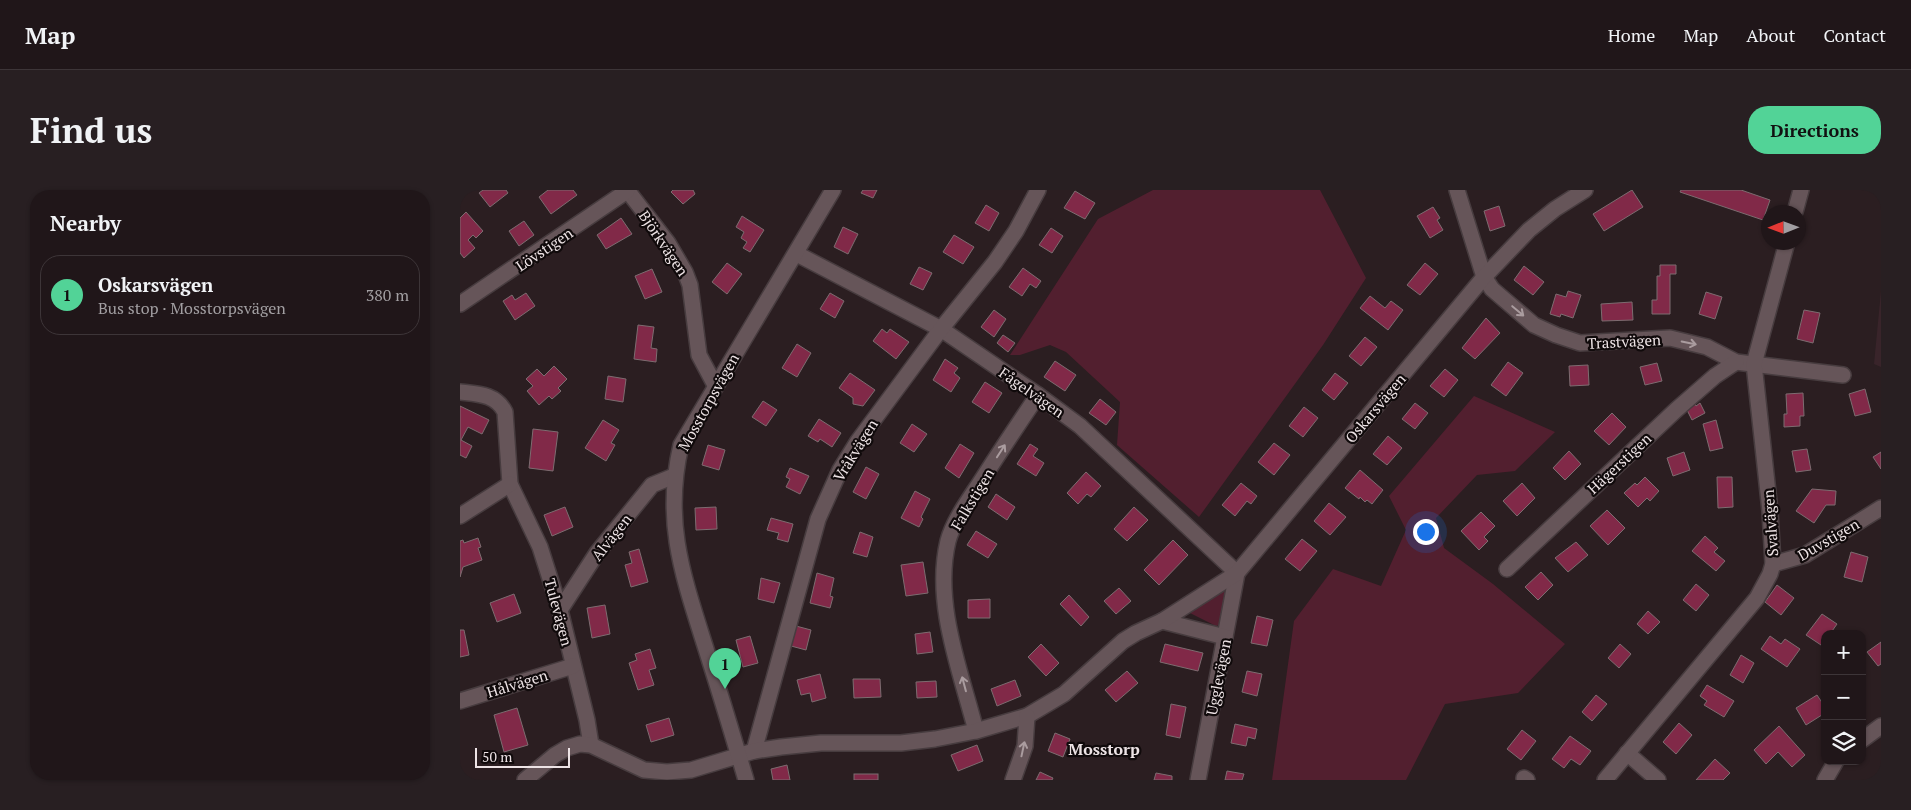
<!DOCTYPE html>
<html lang="en">
<head>
<meta charset="utf-8">
<style>
	:root { --surface:#201619; --page:#281f22; --text:#f1f3f6; --muted:#a29fa2; --line:#3d3538; --accent:#52d397 }
	body { margin:0; font-family:"PT Serif",serif; background:var(--page); color:var(--text) }
	.controls { position:absolute; right:15px; bottom:15px; display:grid; overflow:hidden; border-radius:10px; box-shadow:0 1px 4px #0004 }
	.controls button { width:45px; height:45px; display:grid; place-items:center; padding:0; border:0; border-bottom:1px solid var(--line); background:var(--surface); color:var(--text); font:25px sans-serif }
	.compass { position:absolute; left:1301px; top:15px; width:45px; height:45px; border-radius:50%; background:var(--surface); box-shadow:0 1px 4px #0004; rotate:269deg }
	.scale { position:absolute; left:15px; bottom:12px; width:95px; box-sizing:border-box; padding-left:5px; border:2px solid #ede3e5; border-top:0; font-size:14px; line-height:18px; white-space:nowrap; color:#ede3e5; -webkit-text-stroke:4px #100a0b; paint-order:stroke }
	.you { position:absolute; left:965px; top:341px; width:18px; height:18px; margin:-12px; border:4px solid #fff; border-radius:50%; background:#1a73e8; box-shadow:0 0 0 8px #1a73e833 }
	.badge { display:grid; place-items:center; width:32px; height:32px; border-radius:50%; background:var(--accent); color:#111; font-size:16px; font-weight:700 }
	.pin { position:absolute; translate:-50% -41px; filter:drop-shadow(0 1px 2px #0008) }
	.pin::after { content:''; position:absolute; top:26px; width:18px; height:15px; background:inherit; clip-path:polygon(0 0,100% 0,50% 100%) }
	.list { margin:0; padding:0; list-style:none }
	h2 { display:flex; justify-content:space-between; align-items:center; height:65px; margin:0; padding:0 20px; font-size:21px }
	h2 small { font-size:16px; font-weight:400; color:var(--muted) }
	.list li { display:grid; grid-template-columns:32px 1fr auto; gap:15px; align-items:center; box-sizing:border-box; height:80px; margin:0 10px 10px; padding:0 10px; border:1px solid var(--line); border-radius:20px }
	.list b { display:block; font-size:19px; white-space:nowrap }
	.list p { margin:0; font-size:16px; white-space:nowrap; color:var(--muted) }
	.list em { font-size:16px; font-style:normal; color:var(--muted) }
	.icon { flex:none; width:28px; height:28px; fill:none; stroke:currentColor; stroke-width:2; stroke-linecap:round; stroke-linejoin:round }
	.map { position:relative; flex:none; width:1421px; height:590px; overflow:hidden; border-radius:20px }
	header { display:flex; align-items:center; gap:30px; box-sizing:border-box; height:70px; padding:0 25px; background:var(--surface); border-bottom:1px solid var(--line) }
	header strong { font-size:24px }
	nav { display:flex; gap:28px; margin-inline-start:auto; font-size:18px }
	.intro { display:flex; align-items:center; justify-content:space-between; box-sizing:border-box; height:120px; padding:0 30px }
	h1 { margin:0; font-size:35px }
	.button { padding:12px 22px; border-radius:20px; background:var(--accent); color:#111; font-size:18px; font-weight:700 }
	main { display:flex; gap:30px; padding:0 30px }
	aside { flex:1; background:var(--surface); border-radius:20px; box-shadow:0 1px 4px #0004 }
	.map>svg:first-child { display:block }
	.built { fill:#39242a }
	.green { fill:#521f2f }
	.building { fill:#812948; stroke:#7d6c70 }
	.lines { fill:none; stroke-linecap:round; stroke-linejoin:round }
	.minor-casing { stroke:#473c3f; stroke-width:18 }
	.minor { stroke:#665559; stroke-width:15 }
	.oneway { stroke:#aa9c9f }
	.labels { text-anchor:middle; dominant-baseline:central; stroke-width:4.5; stroke-linejoin:round; paint-order:stroke }
	.street-label { font-size:15px; fill:#ede3e5; stroke:#100a0b }
	.neighbourhood-label { font-size:16px; font-weight:bold; fill:#ede3e5; stroke:#100a0b }
</style>
</head>
<body>
<header>
<strong>Map</strong>
<nav><a>Home</a><a>Map</a><a>About</a><a>Contact</a></nav>
</header>
<div class="intro"><h1>Find us</h1><a class="button">Directions</a></div>
<main>
<aside>
<h2>Nearby<small></small></h2>
<ul class="list">
<li><span class="badge">1</span><div><b>Oskarsvägen</b><p>Bus stop · Mosstorpsvägen</p></div><em>380 m</em></li>
</ul>
</aside>
<div class="map">
<svg width="1421" height="590" viewBox="0 0 1421 590">
	<rect width="100%" height="100%" fill="#2b1e21"/>
	<polygon class="built" points="1421,101 1421,177 1414,174"/>
	<g class="green">
		<polygon points="693,0 860,0 906,88 863,155 739,327 657,255 660,212 606,162 590,155 560,165 550,165 638,29"/>
		<polygon points="1014,206 1095,242 1055,281 1017,285 976,328 984,358 1033,394 1105,454 1058,503 985,514 946,590 812,590 834,431 873,379 921,396 946,340 929,306"/>
		<polygon points="765,398 760,435 756,436 728,422"/>
	</g>
	<g class="building">
		<polygon points="23,0 46,0 48,3 30,17 19,3"/>
		<polygon points="88,0 113,0 117,5 91,24 79,7"/>
		<polygon points="213,0 233,0 235,4 223,14 211,2"/>
		<polygon points="403,0 417,0 413,8 401,3"/>
		<polygon points="1172,0 1183,17 1144,41 1133,24"/>
		<polygon points="1221,0 1281,0 1310,10 1303,30 1220,2"/>
		<polygon points="615,1 635,13 625,29 604,18"/>
		<polygon points="526,15 539,23 529,41 515,33"/>
		<polygon points="1039,16 1045,36 1030,41 1024,21"/>
		<polygon points="973,17 980,28 977,30 983,40 970,48 957,26"/>
		<polygon points="6,22 23,41 16,48 13,45 8,50 15,58 4,68 0,63 0,28"/>
		<polygon points="282,26 304,40 290,62 283,58 287,52 281,48 284,42 276,37"/>
		<polygon points="161,28 172,44 146,59 137,45"/>
		<polygon points="64,31 74,45 59,56 49,41"/>
		<polygon points="383,37 398,44 388,64 374,57"/>
		<polygon points="591,38 603,46 592,63 579,55"/>
		<polygon points="494,45 514,57 503,74 483,62"/>
		<polygon points="267,73 282,84 267,104 252,92"/>
		<polygon points="965,73 978,84 960,105 947,95"/>
		<polygon points="1200,75 1216,75 1216,84 1210,84 1210,124 1192,124 1192,110 1197,110 1197,86 1200,86"/>
		<polygon points="1064,76 1084,92 1073,105 1054,90"/>
		<polygon points="459,77 472,83 463,100 450,94"/>
		<polygon points="563,78 581,91 576,98 570,94 562,106 549,97"/>
		<polygon points="192,79 202,102 185,109 175,86"/>
		<polygon points="1108,101 1121,105 1113,128 1101,124 1100,127 1090,124 1096,104 1106,107"/>
		<polygon points="1246,102 1262,107 1255,129 1239,124"/>
		<polygon points="66,103 75,116 55,130 43,111 52,105 55,110"/>
		<polygon points="370,103 384,111 375,128 360,119"/>
		<polygon points="910,106 925,118 931,111 943,120 928,140 900,118"/>
		<polygon points="1172,112 1173,130 1142,131 1141,114"/>
		<polygon points="534,120 546,129 534,147 521,137"/>
		<polygon points="1344,120 1360,123 1353,153 1337,149"/>
		<polygon points="1026,128 1040,143 1015,169 1002,158"/>
		<polygon points="178,135 194,137 191,158 197,159 196,172 174,169"/>
		<polygon points="422,139 427,143 430,139 449,152 436,169 413,151"/>
		<polygon points="543,145 555,153 548,162 537,153"/>
		<polygon points="905,147 917,157 901,176 889,166"/>
		<polygon points="337,154 351,163 337,187 322,178"/>
		<polygon points="485,169 498,178 494,183 500,188 491,202 473,190"/>
		<polygon points="595,171 616,185 605,201 584,187"/>
		<polygon points="1048,172 1063,183 1046,206 1031,195"/>
		<polygon points="1197,173 1202,191 1185,195 1180,177"/>
		<polygon points="1128,175 1129,195 1110,196 1109,176"/>
		<polygon points="94,176 107,189 98,198 101,201 92,209 89,206 79,215 67,201 73,196 66,189 77,179 84,186"/>
		<polygon points="985,179 998,190 984,207 970,196"/>
		<polygon points="390,183 415,200 403,216 393,214 393,208 379,198"/>
		<polygon points="875,183 888,193 874,210 862,200"/>
		<polygon points="148,186 166,189 163,212 145,209"/>
		<polygon points="525,192 542,203 529,223 512,212"/>
		<polygon points="1405,199 1411,222 1395,226 1389,204"/>
		<polygon points="1343,203 1344,226 1340,226 1340,236 1324,237 1324,224 1327,224 1326,204"/>
		<polygon points="640,209 656,222 646,235 629,223"/>
		<polygon points="303,211 317,220 306,236 292,227"/>
		<polygon points="955,213 968,223 955,239 942,229"/>
		<polygon points="1235,213 1236,216 1240,213 1245,223 1232,230 1226,218"/>
		<polygon points="0,216 29,230 22,244 8,237 1,250 12,256 6,268 0,265"/>
		<polygon points="844,217 858,228 843,247 829,236"/>
		<polygon points="1152,223 1166,237 1149,255 1134,241"/>
		<polygon points="359,229 381,243 372,257 360,249 358,252 348,246"/>
		<polygon points="143,230 159,240 151,253 155,255 146,271 125,258"/>
		<polygon points="1256,230 1263,258 1250,261 1243,234"/>
		<polygon points="452,234 467,244 454,262 440,253"/>
		<polygon points="73,239 98,242 93,281 69,278"/>
		<polygon points="928,246 942,258 927,275 913,264"/>
		<polygon points="814,253 830,265 814,285 798,272"/>
		<polygon points="500,254 514,263 499,288 485,278"/>
		<polygon points="570,254 578,259 573,266 584,273 576,286 557,274"/>
		<polygon points="248,255 265,260 259,280 242,275"/>
		<polygon points="1347,259 1351,280 1336,282 1332,261"/>
		<polygon points="1109,261 1121,274 1105,290 1093,278"/>
		<polygon points="1224,262 1230,280 1213,286 1207,268"/>
		<polygon points="1421,262 1421,279 1413,267"/>
		<polygon points="406,277 419,284 406,309 393,302"/>
		<polygon points="330,278 349,286 340,304 326,297 330,289 326,287"/>
		<polygon points="900,280 923,300 912,314 907,310 905,312 900,307 899,309 885,298"/>
		<polygon points="626,282 641,296 631,307 627,304 618,314 607,303"/>
		<polygon points="1185,287 1199,301 1190,311 1187,308 1178,317 1164,303 1175,293 1177,295"/>
		<polygon points="1257,287 1272,287 1273,317 1258,318"/>
		<polygon points="781,293 797,306 791,314 787,311 775,326 762,315"/>
		<polygon points="1062,293 1075,308 1057,326 1043,311"/>
		<polygon points="1352,299 1376,301 1375,315 1366,315 1354,333 1336,321"/>
		<polygon points="455,301 470,309 461,327 463,329 459,337 441,328"/>
		<polygon points="536,304 555,317 547,330 528,317"/>
		<polygon points="869,313 886,327 870,345 854,331"/>
		<polygon points="105,317 113,337 92,346 84,325"/>
		<polygon points="256,317 257,339 236,340 235,318"/>
		<polygon points="674,317 688,330 667,351 654,339"/>
		<polygon points="1147,320 1165,338 1148,355 1130,336"/>
		<polygon points="1021,322 1035,336 1024,347 1028,351 1019,360 1001,341"/>
		<polygon points="311,328 333,334 328,352 317,349 319,343 307,340"/>
		<polygon points="516,341 537,354 528,368 507,355"/>
		<polygon points="400,342 413,347 407,367 393,363"/>
		<polygon points="1245,346 1258,358 1254,362 1265,371 1256,381 1232,361"/>
		<polygon points="18,348 21,357 18,358 22,370 3,377 0,387 0,351 3,350 4,353"/>
		<polygon points="842,349 857,361 840,381 825,369"/>
		<polygon points="713,350 728,365 699,395 684,380"/>
		<polygon points="1116,352 1128,365 1108,382 1095,368"/>
		<polygon points="179,359 188,392 171,397 165,375 172,373 169,362"/>
		<polygon points="1391,362 1408,367 1402,392 1384,387"/>
		<polygon points="463,372 468,403 446,406 441,375"/>
		<polygon points="1081,382 1093,395 1078,410 1065,397"/>
		<polygon points="357,383 374,388 370,406 373,407 370,418 350,413"/>
		<polygon points="301,388 320,393 314,413 298,409"/>
		<polygon points="1236,394 1249,405 1236,421 1223,410"/>
		<polygon points="1317,395 1334,408 1321,425 1305,412"/>
		<polygon points="659,398 671,411 656,424 644,411"/>
		<polygon points="54,404 61,423 37,432 30,413"/>
		<polygon points="609,405 629,427 621,436 600,414"/>
		<polygon points="530,409 530,428 508,428 508,410"/>
		<polygon points="145,415 150,444 132,448 127,418"/>
		<polygon points="1188,421 1200,432 1188,444 1177,434"/>
		<polygon points="1362,424 1377,434 1370,444 1365,444 1365,450 1361,455 1346,445"/>
		<polygon points="797,426 813,430 807,456 791,453"/>
		<polygon points="336,436 351,440 346,460 331,456"/>
		<polygon points="0,440 4,440 9,465 0,467"/>
		<polygon points="470,442 473,462 457,464 455,444"/>
		<polygon points="290,446 298,473 283,477 276,450"/>
		<polygon points="1310,446 1321,454 1325,449 1340,459 1327,477 1301,459"/>
		<polygon points="1421,452 1421,474 1418,476 1407,462"/>
		<polygon points="581,454 599,473 586,486 568,467"/>
		<polygon points="705,454 743,463 738,481 700,472"/>
		<polygon points="1160,454 1171,464 1159,478 1148,468"/>
		<polygon points="190,459 196,478 189,480 194,495 178,500 169,473 177,470 175,464"/>
		<polygon points="1281,465 1294,473 1283,493 1270,485"/>
		<polygon points="667,481 678,493 656,512 645,500"/>
		<polygon points="787,481 802,484 797,506 782,502"/>
		<polygon points="360,484 366,508 352,512 350,503 341,505 337,490"/>
		<polygon points="393,489 420,489 421,507 394,508"/>
		<polygon points="555,490 561,506 537,516 531,499"/>
		<polygon points="476,491 477,507 457,508 456,492"/>
		<polygon points="1247,495 1274,511 1264,527 1244,515 1247,511 1240,506"/>
		<polygon points="1136,505 1147,514 1132,531 1122,522"/>
		<polygon points="1357,505 1365,517 1365,523 1346,535 1336,518"/>
		<polygon points="711,514 726,517 720,548 706,545"/>
		<polygon points="57,518 68,555 44,562 34,525"/>
		<polygon points="209,528 214,545 191,552 186,535"/>
		<polygon points="1219,533 1232,545 1216,564 1203,552"/>
		<polygon points="775,534 797,539 795,549 788,547 786,556 771,553"/>
		<polygon points="1319,536 1345,565 1332,577 1318,562 1306,574 1294,560"/>
		<polygon points="1062,540 1076,551 1061,570 1047,559"/>
		<polygon points="595,543 610,549 603,567 588,561"/>
		<polygon points="1110,546 1131,561 1120,575 1111,569 1104,578 1092,569"/>
		<polygon points="517,555 523,571 498,581 491,565"/>
		<polygon points="1255,569 1270,583 1263,590 1236,590"/>
		<polygon points="327,575 330,590 313,590 311,579"/>
		<polygon points="767,581 784,584 782,590 765,590"/>
		<polygon points="580,582 593,588 592,590 576,590"/>
		<polygon points="696,583 712,586 712,590 694,590"/>
		<rect x="394" y="584" width="24" height="6"/>
	</g>
	<g class="lines">
		<defs>
			<g id="minor">
				<polyline points="167,0 208,53 225,82 230,95 239,165 255,195"/>
				<polyline points="997,0 1024,87 1032,99 1074,135 1096,145 1120,153 1210,148 1247,157 1276,172 1383,185"/>
				<polyline points="1335,22 1341,0"/>
				<polyline points="337,64 481,139 578,205 620,236 777,383 738,590"/>
				<polyline points="0,114 167,1"/>
				<path d="M0,202C18,204 36,204 45,222L50,294L80,357L100,420L127,530L131,555"/>
				<polyline points="0,326 50,294"/>
				<polyline points="1313,374 1345,365 1421,318"/>
				<polyline points="1047,379 1216,220 1255,186 1276,172"/>
				<polyline points="100,420 137,363 192,295 214,286"/>
				<polyline points="702,431 765,447"/>
				<polyline points="0,511 113,476"/>
				<path d="M516,541C501,482 473,413 488,351C494,329 511,307 523,288C541,260 559,233 578,205"/>
				<polyline points="1402,550 1421,536"/>
				<polyline points="294,561 358,329 380,280 398,251 481,139 535,72 556,41 578,0"/>
				<polyline points="1167,563 1198,590"/>
				<polyline points="1064,588 1067,590"/>
				<polyline points="65,590 95,565 107,558 120,554 131,555 184,580 207,582 231,580 294,561 321,557 361,553 441,553 475,549 516,541 567,526 604,504 663,451 676,443 702,431 777,383 1024,87 1069,40 1095,19 1125,0"/>
				<path d="M286,590C273,546 260,503 246,459C223,386 203,332 221,255L373,0"/>
				<polyline points="553,590 565,556 567,526"/>
				<polyline points="1145,590 1297,408 1310,384 1313,374 1310,321 1294,174 1327,52"/>
				<polyline points="1365,590 1376,571"/>
			</g>
		</defs>
		<use href="#minor" class="minor-casing"/>
		<use href="#minor" class="minor"/>
	</g>
	<defs><path id="oneway-shaft" d="M-6 0H5M1.5-3L5.5 0L1.5 3" fill="none" stroke-width="1.6" stroke-linecap="round" stroke-linejoin="round" transform="scale(1.25)"/></defs>
	<g class="oneway">
		<use href="#oneway-shaft" transform="translate(1058 121) rotate(40)"/>
		<use href="#oneway-shaft" transform="translate(1229 153) rotate(12)"/>
		<use href="#oneway-shaft" transform="translate(541 261) rotate(-57)"/>
		<use href="#oneway-shaft" transform="translate(504 494) rotate(-105)"/>
		<use href="#oneway-shaft" transform="translate(563 559) rotate(-78)"/>
	</g>
	<g class="labels">
		<g class="street-label">
			<text transform="translate(204 53) rotate(56)">Björkvägen</text>
			<text transform="translate(84 59) rotate(-34)">Lövstigen</text>
			<text transform="translate(1164 151) rotate(-3)">Trastvägen</text>
			<text transform="translate(572 202) rotate(35)">Fågelvägen</text>
			<text transform="translate(248 212) rotate(-61)">Mosstorpsvägen</text>
			<text transform="translate(915 218) rotate(-50)">Oskarsvägen</text>
			<text transform="translate(395 260) rotate(-58)">Vråkvägen</text>
			<text transform="translate(1159 273) rotate(-43)">Hägerstigen</text>
			<text transform="translate(512 309) rotate(-59)">Falkstigen</text>
			<text transform="translate(1310 333) rotate(-94)">Svalvägen</text>
			<text transform="translate(151 347) rotate(-52)">Alvägen</text>
			<text transform="translate(1368 349) rotate(-30)">Duvstigen</text>
			<text transform="translate(99 422) rotate(75)">Tulevägen</text>
			<text transform="translate(758 487) rotate(-79)">Ugglevägen</text>
			<text transform="translate(57 493) rotate(-17)">Hålvägen</text>
		</g>
		<g class="neighbourhood-label">
			<text x="644" y="559">Mosstorp</text>
		</g>
	</g>
</svg>
<div class="controls">
<button>+</button>
<button>−</button>
<button><svg class="icon" aria-label="layers" viewBox="0 0 24 24"><path d="M12 4l9 5-9 5-9-5zM3 14l9 5 9-5"/></svg></button>
</div>
<svg class="compass" viewBox="-18 -18 36 36"><path d="M0-13l5 13h-10z" fill="#e53935"/><path d="M0 13l5-13h-10z" fill="#a29fa2"/></svg>
<div class="scale">50 m</div>
<div class="you"></div>
<div class="pin badge" style="left:265px;top:499px">1</div>
</div>
</main>
</body>
</html>
